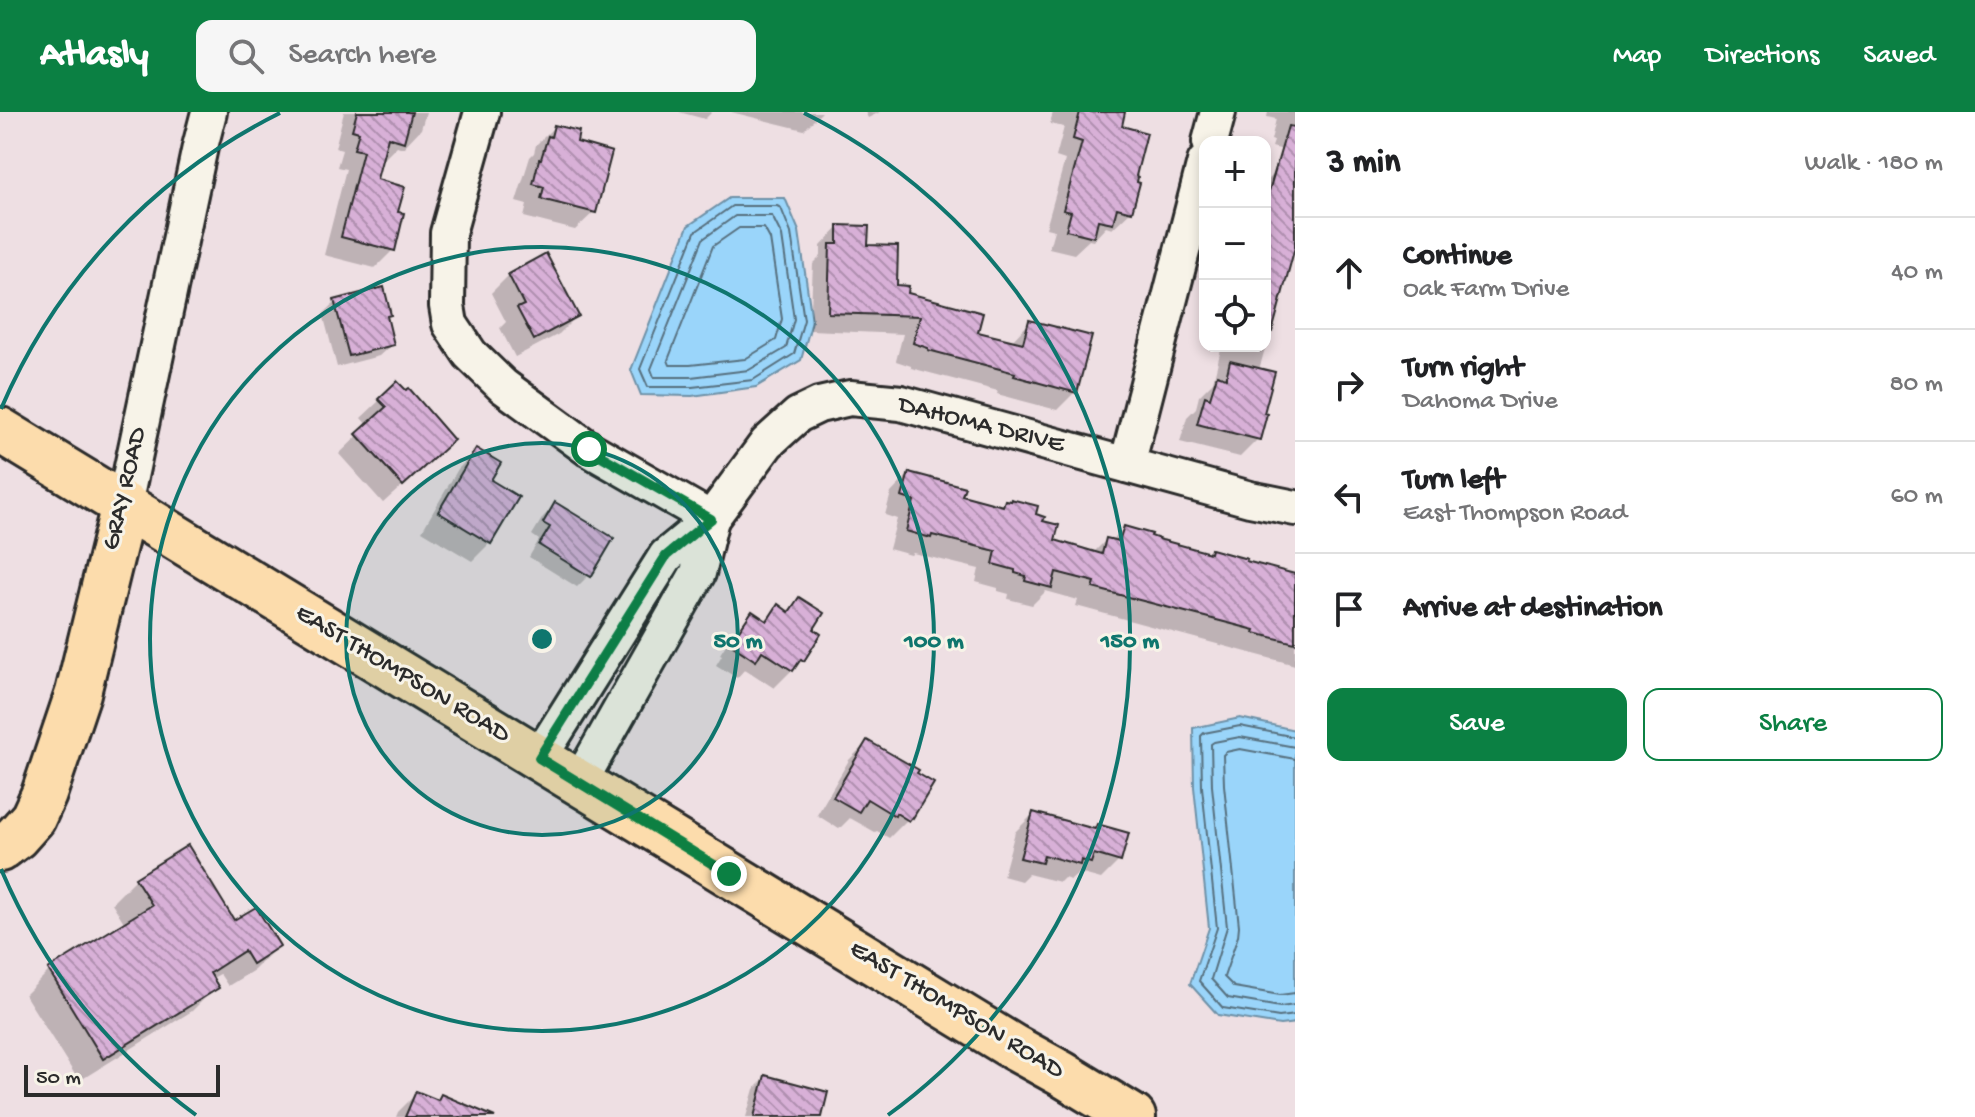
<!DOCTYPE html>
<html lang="en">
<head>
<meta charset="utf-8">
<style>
	:root { --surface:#fff; --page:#f6f6f6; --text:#202124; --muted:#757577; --line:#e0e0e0; --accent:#0b8043 }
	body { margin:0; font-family:"Gochi Hand",sans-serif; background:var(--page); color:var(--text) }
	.controls { position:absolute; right:24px; top:24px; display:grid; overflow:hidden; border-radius:16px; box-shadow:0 4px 12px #0003 }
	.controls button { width:72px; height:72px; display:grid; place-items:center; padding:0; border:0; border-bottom:2px solid var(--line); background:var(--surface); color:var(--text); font:40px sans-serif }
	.scale { position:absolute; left:24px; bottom:20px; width:196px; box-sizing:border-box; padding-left:8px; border:4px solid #2b2b2b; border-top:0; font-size:22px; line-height:28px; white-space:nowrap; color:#2b2b2b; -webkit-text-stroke:6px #f7f3e8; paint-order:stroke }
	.stop { position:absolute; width:24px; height:24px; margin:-18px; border:6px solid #0b8043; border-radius:50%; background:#fff }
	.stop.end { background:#0b8043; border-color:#fff; box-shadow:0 2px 8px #0008 }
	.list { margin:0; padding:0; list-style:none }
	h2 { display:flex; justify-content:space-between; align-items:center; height:104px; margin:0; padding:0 32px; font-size:34px }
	h2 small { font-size:26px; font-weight:400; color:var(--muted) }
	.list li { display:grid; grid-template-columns:52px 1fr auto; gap:24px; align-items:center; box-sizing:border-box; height:112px; padding:0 32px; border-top:2px solid var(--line) }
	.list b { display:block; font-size:30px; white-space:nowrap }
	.list p { margin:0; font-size:26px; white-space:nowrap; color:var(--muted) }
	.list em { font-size:26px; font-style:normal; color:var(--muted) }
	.actions { display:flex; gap:16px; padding:24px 32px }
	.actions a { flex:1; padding:18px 0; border:2px solid var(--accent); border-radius:16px; text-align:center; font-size:28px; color:var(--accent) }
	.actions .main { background:var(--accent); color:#fff }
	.icon { flex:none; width:44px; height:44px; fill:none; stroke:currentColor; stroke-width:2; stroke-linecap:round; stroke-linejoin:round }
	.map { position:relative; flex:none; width:1295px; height:1005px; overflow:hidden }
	header { display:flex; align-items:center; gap:48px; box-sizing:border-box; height:112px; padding:0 40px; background:var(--accent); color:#fff }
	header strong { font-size:38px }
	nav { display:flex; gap:44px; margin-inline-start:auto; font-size:28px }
	.search { width:560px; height:72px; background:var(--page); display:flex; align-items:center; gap:20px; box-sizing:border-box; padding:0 28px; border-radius:16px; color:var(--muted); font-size:30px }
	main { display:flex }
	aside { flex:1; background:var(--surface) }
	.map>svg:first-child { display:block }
	.water { fill:#9ad5fa; stroke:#6e91a7; stroke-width:2 }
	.shadow { fill:#0003 }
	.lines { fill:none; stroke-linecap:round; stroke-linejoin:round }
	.shore { stroke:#576f7e; stroke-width:2 }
	.building { fill:url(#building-back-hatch); stroke:#2b2b2b; stroke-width:2 }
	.minor-casing { stroke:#2b2b2b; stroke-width:40 }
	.major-casing { stroke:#2b2b2b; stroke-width:50 }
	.minor { stroke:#f7f3e8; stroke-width:34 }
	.major { stroke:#fcdcac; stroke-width:44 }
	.route { stroke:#0b8043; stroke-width:10 }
	.ring { fill:none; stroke:#0f766e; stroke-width:4 }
	.labels { text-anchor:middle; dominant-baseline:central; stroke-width:6; stroke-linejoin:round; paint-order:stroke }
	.street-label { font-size:26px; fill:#2b2b2b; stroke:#f7f3e8 }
	.centre { fill:#0f766e; stroke:#f7f3e8; stroke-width:4 }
	.ring-label { font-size:24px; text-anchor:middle; font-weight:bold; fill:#0f766e; stroke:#f7f3e8; stroke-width:6; stroke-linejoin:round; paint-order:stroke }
</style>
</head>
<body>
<header>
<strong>Atlasly</strong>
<div class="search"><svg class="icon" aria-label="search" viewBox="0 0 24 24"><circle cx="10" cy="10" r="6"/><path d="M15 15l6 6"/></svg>Search here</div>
<nav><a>Map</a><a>Directions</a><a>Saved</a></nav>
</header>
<main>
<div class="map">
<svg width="1295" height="1005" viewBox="0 0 1295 1005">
	<defs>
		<pattern id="building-back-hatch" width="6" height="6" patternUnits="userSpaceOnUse" patternTransform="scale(2)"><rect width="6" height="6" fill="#d8b0d7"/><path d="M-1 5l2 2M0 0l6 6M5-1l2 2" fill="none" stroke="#af8faf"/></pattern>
	</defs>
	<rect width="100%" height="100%" fill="#eedfe3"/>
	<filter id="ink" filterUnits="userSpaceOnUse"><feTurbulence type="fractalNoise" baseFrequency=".0125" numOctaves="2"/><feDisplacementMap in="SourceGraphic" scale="16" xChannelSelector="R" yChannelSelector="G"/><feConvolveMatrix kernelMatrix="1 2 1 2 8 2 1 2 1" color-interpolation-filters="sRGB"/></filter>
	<g filter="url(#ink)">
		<g class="water">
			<polygon points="729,86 785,86 799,119 812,209 801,248 756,275 692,284 641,283 631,258 688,114"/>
			<polygon points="1240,606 1295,618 1295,911 1280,913 1218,903 1190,872 1209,816 1194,675 1193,616"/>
		</g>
		<g class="shadow">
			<polygon points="344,0 426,0 421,17 403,36 397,34 384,47 380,46 374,68 396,101 393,138 375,156 324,143 346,57 337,55 342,38 335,36"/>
			<polygon points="679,0 712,0 705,7"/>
			<polygon points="731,0 822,0 804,18"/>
			<polygon points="865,0 880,0 868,6"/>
			<polygon points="1053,0 1123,0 1119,15 1133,65 1131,99 1112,117 1106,115 1093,129 1089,128 1074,142 1049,136 1054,118 1046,116 1065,48 1056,45 1064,15 1050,12"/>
			<polygon points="1268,0 1295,0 1295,41 1272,35 1274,29 1271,28 1276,7 1267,5"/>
			<polygon points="554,15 574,32 594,100 575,118 524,105 527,93 516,90 530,45 534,41 536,33"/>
			<polygon points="1275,61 1295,67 1295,136 1292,140 1259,258 1262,303 1258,327 1240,345 1180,330 1187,305 1196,296 1199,284 1213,270 1221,237 1210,234 1265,234 1265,71"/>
			<polygon points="839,115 866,135 895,175 976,222 1011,230 1030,210 1075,280 1057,298 997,282 998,279 911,256 911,254 896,249 903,222 810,218 813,152 821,144 821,134"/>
			<polygon points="509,163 577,204 559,222 515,245 500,216 506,210 491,181"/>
			<polygon points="336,190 389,202 385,206 392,232 379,244 337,255 323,202"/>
			<polygon points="397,272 433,346 383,391 339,342 368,314 361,306"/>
			<polygon points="476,339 489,369 490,431 472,449 422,419 458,357"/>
			<polygon points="909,362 960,384 1001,395 1006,390 1033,404 1041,410 1053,429 1093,441 1106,428 1111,429 1124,416 1149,425 1208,442 1211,440 1244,451 1295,464 1295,553 1076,494 1078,488 1046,479 1032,493 1008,487 1009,482 998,479 998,476 976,470 979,457 913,441 911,443 889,437 897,407 885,403 891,381"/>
			<polygon points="555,393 589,463 577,475 529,445 539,428 532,423 543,405"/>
			<polygon points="799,488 811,517 802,548 774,576 745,557 737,566 716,553 722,543 720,542 734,520 752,501 764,509 778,495 786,500"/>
			<polygon points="867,630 911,704 889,726 877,719 875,720 850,706 839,717 817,703 849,648"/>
			<polygon points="1033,702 1094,718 1097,715 1119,749 1101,767 1079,761 1071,768 1064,766 1060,770 1028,762 1021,769 1003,764 1015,720"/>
			<polygon points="136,767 234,810 278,834 254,858 228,874 220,862 211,867 216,875 192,899 79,969 25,883 49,859 125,812 112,791"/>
			<polygon points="766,965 819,1005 746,1005 754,977"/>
			<polygon points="416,982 436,990 441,984 479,1005 396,1005 398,1000"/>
		</g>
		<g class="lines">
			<g class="shore">
				<polygon points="732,94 777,94 781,96 791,121 804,208 794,242 753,268 692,275 648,275 640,257 695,120"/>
				<polygon points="735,104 772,104 782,124 794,207 786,236 749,258 691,265 654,265 651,257 703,127"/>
				<polygon points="739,116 764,116 770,127 782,207 776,228 745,247 690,253 670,253 668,248 713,134"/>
				<polyline points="1295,625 1240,614 1204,621 1201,624 1202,675 1217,816 1199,869 1223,896 1279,905 1295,903"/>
				<polyline points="1295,635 1240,625 1214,630 1211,632 1212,674 1227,815 1211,867 1228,886 1280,895 1295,893"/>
				<polyline points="1295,647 1240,637 1226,640 1223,643 1224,673 1239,814 1238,824 1224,865 1234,875 1280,883 1295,881"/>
			</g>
		</g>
		<g class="building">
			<polygon points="357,0 412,0 404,30 388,25 377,67 405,75 398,100 404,101 395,139 341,125 363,39 354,37 359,20 352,18"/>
			<polygon points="1080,0 1125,0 1122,14 1147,21 1136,64 1138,65 1137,70 1140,71 1132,100 1117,96 1113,111 1098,108 1094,125 1066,118 1071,100 1063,98 1082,30 1073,27"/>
			<polygon points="554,13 579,19 577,30 612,40 596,101 541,87 544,75 533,72 539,47 541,47 548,24 551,25"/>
			<polygon points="1288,14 1295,15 1295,135 1272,220 1265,219 1265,93"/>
			<polygon points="838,113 869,114 868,133 898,134 897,173 909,174 908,181 983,201 978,220 1023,231 1029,208 1092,224 1077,281 1014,264 1015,261 928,238 928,236 913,231 920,204 828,201 830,132 838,132"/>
			<polygon points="546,141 579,204 534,228 517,196 524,193 508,162"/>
			<polygon points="384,175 391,203 387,204 394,233 349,244 334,188"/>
			<polygon points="1230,249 1275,260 1264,301 1267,302 1260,328 1197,312 1205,284 1210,286 1217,263 1226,266"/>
			<polygon points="397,269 406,278 409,276 454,328 403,374 356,322 386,295 378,287"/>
			<polygon points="476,336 501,351 491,368 519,385 491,432 438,400"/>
			<polygon points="909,360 965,375 962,383 1003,394 1005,388 1011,389 1011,387 1038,394 1036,402 1045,405 1043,409 1059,413 1055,428 1102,442 1106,426 1119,429 1124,414 1152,422 1151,424 1162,428 1210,441 1211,437 1247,447 1246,449 1295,462 1295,531 1254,521 1255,518 1093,476 1095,470 1056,460 1052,476 1025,469 1026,464 1015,461 1015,458 993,452 996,439 932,423 931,426 906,419 914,389 902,385"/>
			<polygon points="555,390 614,426 591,465 539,433 550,415 543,411"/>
			<polygon points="799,485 824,501 814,517 821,522 804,549 801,547 793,559 762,539 756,549 733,534 739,524 736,523 752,499 767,509 778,492 789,500"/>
			<polygon points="867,628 919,658 917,661 934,671 913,706 912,705 909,709 896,701 895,704 867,687 859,700 833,685"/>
			<polygon points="1033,700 1095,717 1097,712 1129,721 1121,750 1094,742 1091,751 1081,748 1080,753 1044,743 1042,751 1020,746"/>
			<polygon points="188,733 234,808 256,795 280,834 252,852 244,839 210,861 219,876 103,947 48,857 152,793 135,766"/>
			<polygon points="765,963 828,980 822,1005 754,1005"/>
			<polygon points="416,979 438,988 441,982 495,1005 405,1005"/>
		</g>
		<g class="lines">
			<defs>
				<g id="minor">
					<polyline points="482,0 448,121 447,194 450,212 470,242 503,274 589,337 711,407 767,331 798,303 819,293 850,286 901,291 1250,387 1295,396"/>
					<polyline points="1210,30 1218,0"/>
					<polyline points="1127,353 1205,50"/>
					<polyline points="124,393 200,35 209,0"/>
					<polyline points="539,646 666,444 711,407 698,461 579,671"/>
				</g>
				<g id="major">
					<polyline points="0,318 1013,935 1062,962 1133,1005"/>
					<polyline points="0,737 16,725 33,706 44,682 78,581 124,393"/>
				</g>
			</defs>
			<use href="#minor" class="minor-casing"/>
			<use href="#major" class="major-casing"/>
			<use href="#minor" class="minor"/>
			<use href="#major" class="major"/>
		</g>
	</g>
	<g class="lines" filter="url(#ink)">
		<polyline class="route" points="589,337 711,407 666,444 539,646 729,762"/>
	</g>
	<circle cx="542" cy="527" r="196" fill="#0f766e" fill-opacity=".12"/>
	<g class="ring">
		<circle cx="542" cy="527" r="196"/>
		<circle cx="542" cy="527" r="392"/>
		<path d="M196 1003A588 588 0 0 1 1 757M1 297A588 588 0 0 1 280 1M804 1A588 588 0 0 1 888 1003"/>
	</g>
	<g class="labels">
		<g class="street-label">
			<text transform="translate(981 314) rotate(14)">DAHOMA DRIVE</text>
			<text transform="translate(126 377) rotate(-77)">GRAY ROAD</text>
			<text transform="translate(402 563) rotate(31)">EAST THOMPSON ROAD</text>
			<text transform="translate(956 899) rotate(31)">EAST THOMPSON ROAD</text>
		</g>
	</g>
	<circle cx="542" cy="527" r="12" class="centre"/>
	<g class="ring-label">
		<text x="738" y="535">50 m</text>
		<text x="934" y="535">100 m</text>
		<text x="1130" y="535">150 m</text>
	</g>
</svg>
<div class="controls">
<button>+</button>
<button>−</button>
<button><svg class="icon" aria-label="locate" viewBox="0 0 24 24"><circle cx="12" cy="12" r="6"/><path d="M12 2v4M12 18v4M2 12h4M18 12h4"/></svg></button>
</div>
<div class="scale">50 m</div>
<div class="stop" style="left:589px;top:337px"></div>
<div class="stop end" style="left:729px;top:762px"></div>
</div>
<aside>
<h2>3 min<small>Walk · 180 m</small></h2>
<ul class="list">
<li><svg class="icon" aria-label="ahead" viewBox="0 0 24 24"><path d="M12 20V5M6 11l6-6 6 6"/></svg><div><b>Continue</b><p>Oak Farm Drive</p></div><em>40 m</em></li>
<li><svg class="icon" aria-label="right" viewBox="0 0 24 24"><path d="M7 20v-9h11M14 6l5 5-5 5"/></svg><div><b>Turn right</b><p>Dahoma Drive</p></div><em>80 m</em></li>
<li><svg class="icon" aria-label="left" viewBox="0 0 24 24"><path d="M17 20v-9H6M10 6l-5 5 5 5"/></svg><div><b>Turn left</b><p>East Thompson Road</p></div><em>60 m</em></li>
<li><svg class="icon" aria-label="arrive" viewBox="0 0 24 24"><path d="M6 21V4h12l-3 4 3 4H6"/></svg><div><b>Arrive at destination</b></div></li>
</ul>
<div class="actions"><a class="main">Save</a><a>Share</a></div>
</aside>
</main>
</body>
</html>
